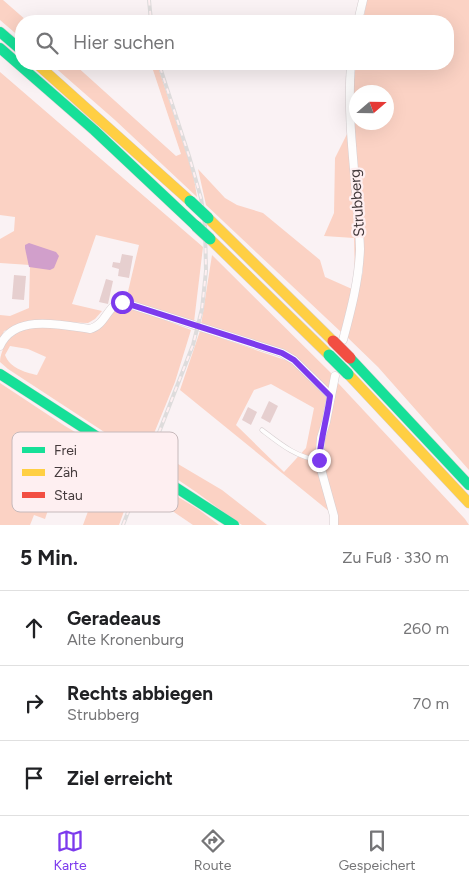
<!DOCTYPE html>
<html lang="de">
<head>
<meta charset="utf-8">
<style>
	:root { --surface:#fff; --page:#f6f6f6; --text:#202124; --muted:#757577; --line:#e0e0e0; --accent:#7c3aed }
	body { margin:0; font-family:Figtree,sans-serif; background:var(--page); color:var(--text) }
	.compass { position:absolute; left:349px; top:85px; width:45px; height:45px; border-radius:50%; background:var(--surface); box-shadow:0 5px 20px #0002; rotate:70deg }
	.stop { position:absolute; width:15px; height:15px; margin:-11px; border:4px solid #7c3aed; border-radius:50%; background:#fff }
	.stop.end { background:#7c3aed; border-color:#fff; box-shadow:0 1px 5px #0008 }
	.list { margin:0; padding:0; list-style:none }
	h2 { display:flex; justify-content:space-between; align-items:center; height:65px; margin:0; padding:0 20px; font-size:21px }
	h2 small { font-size:16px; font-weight:400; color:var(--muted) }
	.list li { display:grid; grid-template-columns:32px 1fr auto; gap:15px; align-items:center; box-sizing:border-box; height:75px; padding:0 20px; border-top:1px solid var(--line) }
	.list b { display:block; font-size:19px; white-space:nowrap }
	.list p { margin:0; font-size:16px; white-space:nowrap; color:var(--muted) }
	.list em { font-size:16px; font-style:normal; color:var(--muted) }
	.icon { flex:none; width:28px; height:28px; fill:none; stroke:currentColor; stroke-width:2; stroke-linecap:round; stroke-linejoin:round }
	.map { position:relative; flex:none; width:469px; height:525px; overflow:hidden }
	.search { position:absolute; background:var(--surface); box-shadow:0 5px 20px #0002; left:15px; right:15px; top:15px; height:55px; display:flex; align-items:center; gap:12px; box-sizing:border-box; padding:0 18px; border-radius:20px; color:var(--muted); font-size:19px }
	.sheet { height:290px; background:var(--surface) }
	nav { display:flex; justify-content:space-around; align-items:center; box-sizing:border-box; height:70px; border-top:1px solid var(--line); background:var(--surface); font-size:14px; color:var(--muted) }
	nav a { display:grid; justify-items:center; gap:2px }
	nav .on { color:var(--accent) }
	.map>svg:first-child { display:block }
	.green { fill:#fbd2c4; fill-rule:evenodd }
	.water { fill:#d19fcb }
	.building { fill:#e6cfcf }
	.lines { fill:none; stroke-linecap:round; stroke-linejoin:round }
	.lane-casing { stroke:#d6ced0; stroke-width:5 }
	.street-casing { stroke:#d6ced0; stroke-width:9 }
	.fast-casing { stroke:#d6ced0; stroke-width:11 }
	.slow-casing { stroke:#d6ced0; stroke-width:11 }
	.lane { stroke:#fefdfd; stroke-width:4 }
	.street { stroke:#fefdfd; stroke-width:8 }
	.fast { stroke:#16e098; stroke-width:10 }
	.slow { stroke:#ffcf43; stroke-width:10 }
	.rail-casing { stroke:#dedcdc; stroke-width:4 }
	.rail { stroke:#feeff1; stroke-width:2; stroke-dasharray:5.5; stroke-linecap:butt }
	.fast-bridge-casing { stroke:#d4cfd0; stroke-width:12; stroke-linecap:butt }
	.jam-bridge-casing { stroke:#d4cfd0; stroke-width:12; stroke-linecap:butt }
	.fast-bridge { stroke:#16e098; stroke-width:11 }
	.jam-bridge { stroke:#f24e42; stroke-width:11 }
	.route { stroke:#7c3aed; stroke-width:6 }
	.labels { text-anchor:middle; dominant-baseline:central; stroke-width:4.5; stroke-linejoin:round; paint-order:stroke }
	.street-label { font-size:15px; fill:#443a3c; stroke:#feeff1 }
	.key { fill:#feeff1; stroke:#c6b9bb; stroke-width:1 }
	.key-label { font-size:14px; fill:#443a3c }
</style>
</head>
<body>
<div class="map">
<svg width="469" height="525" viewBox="0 0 469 525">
	<rect width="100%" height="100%" fill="#faf2f4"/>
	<g class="green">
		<polygon points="0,0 3,0 27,21 21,21 21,38 0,20"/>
		<path d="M367,0H469V470L378,367L347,337L363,271L361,213L354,122L353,88L356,64H448V21H363ZM356,92H386V122H356Z"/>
		<polygon points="51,64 74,64 176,156 181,154 151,64 157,64 193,172 197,197 115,120"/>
		<polygon points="0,72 203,247 194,322 126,300 139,245 96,235 72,304 102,311 95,319 88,323 32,321 4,331 0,341 0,315 10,316 29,308 30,265 0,263 0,239 14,231 15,217 0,215"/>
		<polygon points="347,134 353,174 357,245 356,272 341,332 206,205 198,169 225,198 237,205 263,213 320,260 325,277 352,289 355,278 354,238 324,236 334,213 335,158"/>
		<path d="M212,255L332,374L323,421L318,436L330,512L180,390L200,331L291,362L318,388L297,358L201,325ZM271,384L314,408L306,448L284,472L236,425L254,390Z"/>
		<path d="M125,305L191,330L175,382L144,458L8,369L0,362C0,356 2,352 4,347C19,317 61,328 87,332L117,307ZM10,346L28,349L46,357L37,375C24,372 10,368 5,355Z"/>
		<polygon points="0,383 65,426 139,470 119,525 83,525 94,495 58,480 45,519 34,515 30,525 0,525"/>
		<polygon points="338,383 465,519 469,525 337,525 323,461 323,439 335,386"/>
		<polygon points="156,451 222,490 267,525 242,525 237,522 196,492 152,462"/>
		<polygon points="145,477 198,509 219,525 193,525 140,489"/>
	</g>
	<polygon class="water" points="29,243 56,252 59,256 54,268 50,270 29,267 25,248 25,245"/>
	<g class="building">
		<polygon points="122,254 133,256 129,278 118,276 119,269 112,267 113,262 120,263"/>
		<polygon points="14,275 26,276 24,300 12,299"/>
		<polygon points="106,279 113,281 108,304 99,302"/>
		<polygon points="269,401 278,406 270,423 261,418"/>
		<polygon points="248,407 257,412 251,425 242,420"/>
	</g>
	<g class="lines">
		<defs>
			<path id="lane" d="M262,430C279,443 297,458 319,460"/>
			<g id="street">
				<polyline points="358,21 363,0"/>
				<path d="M343,340C351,310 359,280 360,249C358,188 346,125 351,64"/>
				<path d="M0,346C14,313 63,325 90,329C106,325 107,305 122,302L282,353L294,360L331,396"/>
				<polyline points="334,525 334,516 319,462 321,438 326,422 335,376"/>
			</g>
			<g id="fast">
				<polyline points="0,32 21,50"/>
				<polyline points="0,48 94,130 196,226"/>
				<polyline points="350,358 469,485"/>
				<polyline points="0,374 234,525"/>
			</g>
			<g id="slow">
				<polyline points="37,64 190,201"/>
				<polyline points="208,218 333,341"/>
				<polyline points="210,239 329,355"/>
				<polyline points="348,374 469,503"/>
			</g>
		</defs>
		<use href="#lane" class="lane-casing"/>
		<use href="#street" class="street-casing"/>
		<use href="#fast" class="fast-casing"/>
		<use href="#slow" class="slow-casing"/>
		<use href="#lane" class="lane"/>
		<use href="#street" class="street"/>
		<use href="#fast" class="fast"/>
		<use href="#slow" class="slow"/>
		<defs>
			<g id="rail">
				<polyline points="149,0 151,21"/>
				<polyline points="123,525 193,345 202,309 206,271 205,225 201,198 189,156 159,64"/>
			</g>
		</defs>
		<use href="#rail" class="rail-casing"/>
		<use href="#rail" class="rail"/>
		<defs>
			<g id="fast-bridge">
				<polyline points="190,201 208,218"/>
				<polyline points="196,226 210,239"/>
				<polyline points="329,355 348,374"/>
			</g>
			<polyline id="jam-bridge" points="333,341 350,358"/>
		</defs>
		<use href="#fast-bridge" class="fast-bridge-casing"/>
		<use href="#jam-bridge" class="jam-bridge-casing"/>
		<use href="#fast-bridge" class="fast-bridge"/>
		<use href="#jam-bridge" class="jam-bridge"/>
	</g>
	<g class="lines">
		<path class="route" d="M122,302L282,353L294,360L330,396C327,418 321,438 319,460"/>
	</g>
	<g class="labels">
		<g class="street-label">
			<text transform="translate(357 203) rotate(-94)">Strubberg</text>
		</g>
	</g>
	<rect x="12" y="432" width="166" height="80" rx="8" class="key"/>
	<rect x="22" y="447" width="23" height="6" fill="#16e098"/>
	<rect x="22" y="469" width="23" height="7" fill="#ffcf43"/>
	<rect x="22" y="492" width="23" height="6" fill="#f24e42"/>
	<g class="key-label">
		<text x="54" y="455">Frei</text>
		<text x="54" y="477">Zäh</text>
		<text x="54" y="500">Stau</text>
	</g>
</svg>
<svg class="compass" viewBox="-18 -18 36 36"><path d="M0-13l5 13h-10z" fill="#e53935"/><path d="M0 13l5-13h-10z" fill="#757577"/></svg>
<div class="stop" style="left:122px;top:302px"></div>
<div class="stop end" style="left:319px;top:460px"></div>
<div class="search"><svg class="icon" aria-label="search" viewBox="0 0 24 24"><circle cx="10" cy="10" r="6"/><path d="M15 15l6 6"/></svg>Hier suchen</div>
</div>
<section class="sheet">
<h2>5 Min.<small>Zu Fuß · 330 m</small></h2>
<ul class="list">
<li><svg class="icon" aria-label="ahead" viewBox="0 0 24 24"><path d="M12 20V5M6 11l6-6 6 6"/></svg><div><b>Geradeaus</b><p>Alte Kronenburg</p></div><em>260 m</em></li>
<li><svg class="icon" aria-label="right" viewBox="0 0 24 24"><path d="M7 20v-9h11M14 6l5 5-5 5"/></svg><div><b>Rechts abbiegen</b><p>Strubberg</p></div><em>70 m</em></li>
<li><svg class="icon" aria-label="arrive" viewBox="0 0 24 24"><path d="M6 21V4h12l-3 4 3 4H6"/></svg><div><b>Ziel erreicht</b></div></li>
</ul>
</section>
<nav>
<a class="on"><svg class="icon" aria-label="map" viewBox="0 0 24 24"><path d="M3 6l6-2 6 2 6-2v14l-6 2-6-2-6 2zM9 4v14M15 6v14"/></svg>Karte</a>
<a><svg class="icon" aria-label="directions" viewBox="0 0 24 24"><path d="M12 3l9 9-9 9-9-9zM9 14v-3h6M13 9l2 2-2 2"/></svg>Route</a>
<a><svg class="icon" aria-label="saved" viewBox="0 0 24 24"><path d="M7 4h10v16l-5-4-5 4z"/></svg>Gespeichert</a>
</nav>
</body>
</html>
